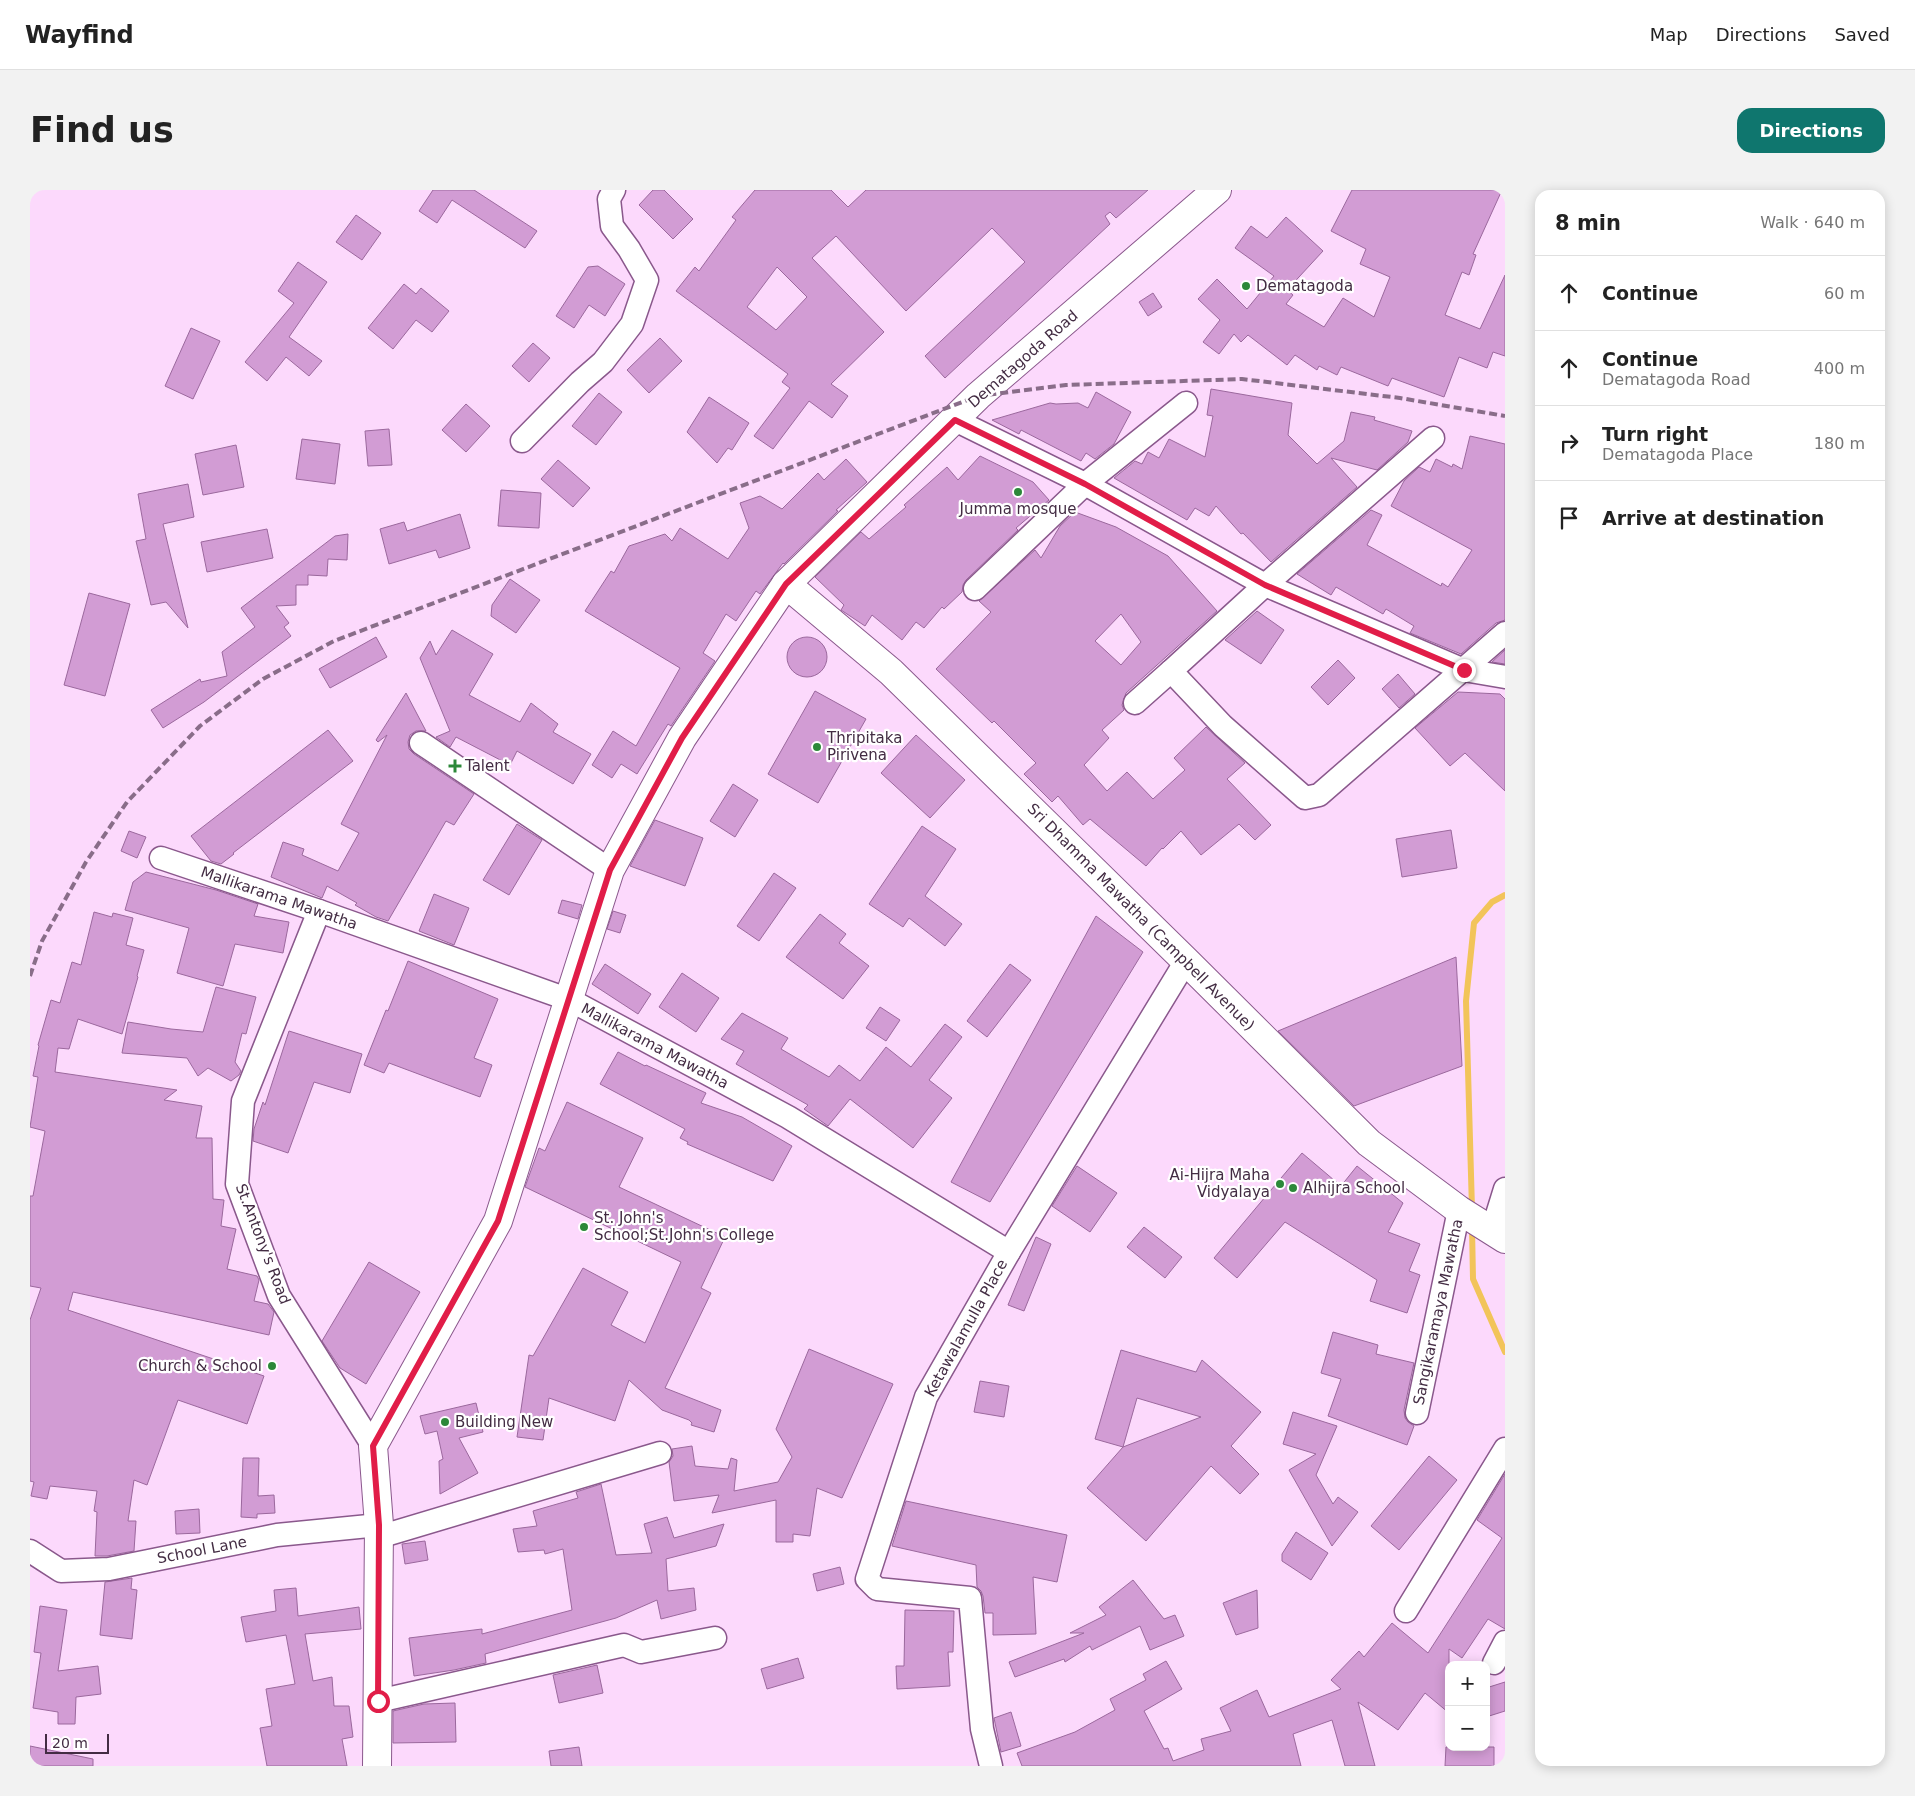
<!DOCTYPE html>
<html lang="en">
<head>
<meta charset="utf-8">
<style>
	:root { --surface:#fff; --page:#f2f2f2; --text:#222; --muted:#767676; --line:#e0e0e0; --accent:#0f766e }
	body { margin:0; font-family:"DejaVu Sans",sans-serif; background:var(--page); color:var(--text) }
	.controls { position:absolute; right:15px; bottom:15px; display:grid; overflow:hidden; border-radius:10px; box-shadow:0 2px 12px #0003 }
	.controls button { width:45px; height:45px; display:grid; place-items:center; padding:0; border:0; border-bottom:1px solid var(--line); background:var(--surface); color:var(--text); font:25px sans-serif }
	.scale { position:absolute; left:15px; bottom:12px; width:64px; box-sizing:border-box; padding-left:5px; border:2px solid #432c43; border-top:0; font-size:14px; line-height:18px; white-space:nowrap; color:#432c43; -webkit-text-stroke:4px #fff; paint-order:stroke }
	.stop { position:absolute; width:15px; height:15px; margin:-11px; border:4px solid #e11d48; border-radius:50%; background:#fff }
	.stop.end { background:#e11d48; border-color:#fff; box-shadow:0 1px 5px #0008 }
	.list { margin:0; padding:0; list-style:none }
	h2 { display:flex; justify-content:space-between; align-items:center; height:65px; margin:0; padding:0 20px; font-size:21px }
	h2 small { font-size:16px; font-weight:400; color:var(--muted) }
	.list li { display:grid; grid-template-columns:32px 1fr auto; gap:15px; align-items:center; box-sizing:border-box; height:75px; padding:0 20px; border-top:1px solid var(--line) }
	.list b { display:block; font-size:19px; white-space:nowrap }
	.list p { margin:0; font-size:16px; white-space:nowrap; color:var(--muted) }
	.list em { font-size:16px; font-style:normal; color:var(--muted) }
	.icon { flex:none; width:28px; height:28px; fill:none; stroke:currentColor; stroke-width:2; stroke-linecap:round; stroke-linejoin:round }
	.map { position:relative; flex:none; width:1475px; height:1576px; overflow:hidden; border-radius:15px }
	header { display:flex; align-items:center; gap:30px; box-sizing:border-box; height:70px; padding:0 25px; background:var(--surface); border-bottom:1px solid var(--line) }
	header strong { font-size:24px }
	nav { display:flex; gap:28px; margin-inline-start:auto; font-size:18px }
	.intro { display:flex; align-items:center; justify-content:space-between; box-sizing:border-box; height:120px; padding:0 30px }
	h1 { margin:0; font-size:35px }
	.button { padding:12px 22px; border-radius:15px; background:var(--accent); color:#fff; font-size:18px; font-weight:700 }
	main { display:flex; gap:30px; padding:0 30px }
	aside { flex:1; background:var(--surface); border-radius:15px; box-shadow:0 2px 12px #0003 }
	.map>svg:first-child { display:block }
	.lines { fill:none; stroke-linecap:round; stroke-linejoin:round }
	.stream { stroke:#f2c45a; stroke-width:6 }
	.building { fill:#d29cd4; stroke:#9b689d; fill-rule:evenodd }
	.minor-casing { stroke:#8a588c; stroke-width:25 }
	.secondary-casing { stroke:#8a588c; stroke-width:30 }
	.minor { stroke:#fff; stroke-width:22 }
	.secondary { stroke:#fff; stroke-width:28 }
	.rail { stroke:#896d89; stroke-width:4; stroke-dasharray:8 4; stroke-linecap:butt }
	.route { stroke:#e11d48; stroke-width:6 }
	.poi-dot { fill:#2c8839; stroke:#fff; stroke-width:2 }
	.labels { text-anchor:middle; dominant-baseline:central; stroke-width:4.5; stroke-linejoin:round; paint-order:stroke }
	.poi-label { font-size:15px; fill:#432c43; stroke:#fff; text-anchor:start }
	.street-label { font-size:15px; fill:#432c43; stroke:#fff }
</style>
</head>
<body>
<header>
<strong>Wayfind</strong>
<nav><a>Map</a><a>Directions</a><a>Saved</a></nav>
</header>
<div class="intro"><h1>Find us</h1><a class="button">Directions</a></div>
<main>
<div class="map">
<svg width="1475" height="1576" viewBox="0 0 1475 1576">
	<rect width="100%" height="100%" fill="#fcd9fc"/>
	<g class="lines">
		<g class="stream">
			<polyline points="1442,1019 1436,811 1444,733 1462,712 1475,705"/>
			<polyline points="1442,1037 1443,1089 1475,1162"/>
		</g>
	</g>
	<g class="building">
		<polygon points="403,0 444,0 507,41 495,58 422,10 407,33 389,21"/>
		<polygon points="623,0 634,0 663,29 643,49 609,15"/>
		<path d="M725,0H801L818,17L836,0H1118L1086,28L1080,22L1075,26L1080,34L915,188L895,166L995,72L962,38L876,121L806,46L782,68L854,142L801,194L818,206L802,228L779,211L743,259L724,246L760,198L752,192L758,184L646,101L665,77L669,81L706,30L702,27ZM747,77L777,107L746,140L717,117Z"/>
		<polygon points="1322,0 1472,0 1443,64 1446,65 1439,85 1432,82 1415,125 1450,139 1475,85 1475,166 1463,162 1457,178 1429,167 1414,207 1362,188 1358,196 1311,177 1307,185 1289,176 1287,180 1265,165 1257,175 1218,145 1211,152 1204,144 1189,164 1173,152 1190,130 1168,109 1187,89 1217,119 1244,86 1205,58 1221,36 1237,48 1256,27 1293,61 1257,100 1263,105 1256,114 1294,137 1313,108 1344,127 1360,87 1330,74 1336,59 1301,41"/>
		<polygon points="326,25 351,43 332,70 306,52"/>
		<polygon points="268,72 297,92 259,147 292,171 279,186 256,167 237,191 215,172 264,113 248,101"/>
		<polygon points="568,76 595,94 575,126 559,115 544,138 526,126 558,77"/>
		<polygon points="374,94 386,104 391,98 419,121 402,142 386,130 363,159 338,138"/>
		<polygon points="1123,103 1132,117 1118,126 1109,112"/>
		<polygon points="161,138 190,151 163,209 135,196"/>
		<polygon points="630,148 652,171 619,203 597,180"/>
		<polygon points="503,153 520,168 499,192 482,176"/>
		<polygon points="1181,199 1262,213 1258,245 1287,274 1314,251 1321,222 1345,227 1344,230 1382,241 1378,252 1347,280 1301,268 1327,297 1241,372 1213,343 1211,344 1186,316 1179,326 1165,318 1157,330 1084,288 1105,271 1112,274 1118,262 1129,268 1139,249 1175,267 1183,226 1177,225"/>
		<polygon points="1066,202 1101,222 1084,254 1065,269 1056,263 1051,271 991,240 989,244 962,230 1020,213 1026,214 1048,213 1058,218"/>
		<polygon points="569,203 592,222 566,255 542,236"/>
		<polygon points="679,207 719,233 702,260 698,258 687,273 657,242"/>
		<polygon points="436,214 460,236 436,262 412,240"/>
		<polygon points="359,239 362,275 338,276 335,241"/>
		<polygon points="1440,246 1475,254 1475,430 1466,433 1431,464 1380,443 1384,436 1356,419 1353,424 1306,397 1301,405 1267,384 1341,320 1352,325 1337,355 1411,396 1412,393 1418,397 1442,360 1361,316 1374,291 1389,277 1400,282 1406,269 1422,277 1423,274 1432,279"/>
		<polygon points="272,249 310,254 305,294 266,289"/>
		<polygon points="206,255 214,297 173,305 165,264"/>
		<polygon points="950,266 1003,292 1019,310 986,338 988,340 936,390 933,395 932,402 914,419 912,417 894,438 886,432 872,450 842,425 835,436 811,420 814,415 785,387 831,342 839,349 876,317 874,315 917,277 928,290"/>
		<polygon points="816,269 837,292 806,320 808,321 754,374 753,373 730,404 726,401 706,431 696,424 673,463 685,471 641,536 638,534 607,584 591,574 582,588 562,575 583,541 606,556 650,478 555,421 581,381 584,383 599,356 635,344 642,351 650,338 698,369 719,338 710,313 730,306 752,319 788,283 794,290"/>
		<polygon points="528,270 560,298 543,317 511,289"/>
		<polygon points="158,294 164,327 133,334 158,438 136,412 121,415 106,351 116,349 108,304"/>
		<polygon points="471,300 511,303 509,338 468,336"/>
		<path d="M1045,322L1086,337L1138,366L1187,421L1096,503L1092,515L1094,520L1072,540L1079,548L1054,575L1077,601L1097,582L1123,609L1155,580L1144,568L1176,537L1215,573L1197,589L1241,635L1225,650L1209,634L1171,665L1151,641L1133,659L1132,658L1116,676L1060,629L1053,635L1028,606L1022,612L994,584L1006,573L964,531L962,533L906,479L961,422L949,411L1005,360L1011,368L1030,336ZM1091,424L1111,452L1091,475L1065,451Z"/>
		<polygon points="430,324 440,358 409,368 406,360 359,374 350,339 374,332 377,341"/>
		<polygon points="237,339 243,368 177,382 171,352"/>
		<polygon points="318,344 317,370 298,369 297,386 278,385 278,395 266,395 266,415 246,416 259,433 254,437 261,446 174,512 133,538 121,520 170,489 171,492 197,486 192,462 225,437 211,418 305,346"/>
		<polygon points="480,389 510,410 486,443 461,426 462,415"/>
		<polygon points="59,403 100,414 75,506 34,495"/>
		<polygon points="1227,421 1254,440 1231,474 1195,450"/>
		<polygon points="422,440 463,464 439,505 490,532 501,513 528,534 523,542 561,564 543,594 487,561 480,575 426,547 420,557 406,547 420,541 390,468 400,451 406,465"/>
		<circle cx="777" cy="467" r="20"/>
		<polygon points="346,447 357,467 300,498 289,479"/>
		<polygon points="1475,460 1475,474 1462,472"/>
		<polygon points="1308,470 1325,488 1298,515 1281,497"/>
		<polygon points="1368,484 1385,504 1369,518 1352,499"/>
		<polygon points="785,501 836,529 788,613 738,584"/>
		<polygon points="1428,502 1470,504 1475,509 1475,601 1435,563 1420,576 1385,538"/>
		<polygon points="376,503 396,541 386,541 380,545 378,552 379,559 384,564 444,604 424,635 416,631 358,731 346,727 325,715 327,713 297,696 292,708 241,687 253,652 274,659 272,665 308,681 329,643 311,634 357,545 348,552 346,550"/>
		<polygon points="298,540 323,571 203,663 204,664 191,674 181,671 161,646"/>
		<polygon points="886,545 935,590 900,628 851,583"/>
		<polygon points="703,594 728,610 705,647 680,631"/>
		<polygon points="625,630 673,648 655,696 600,676"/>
		<polygon points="487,634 512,650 479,705 453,690"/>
		<polygon points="892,636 926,659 895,706 932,734 915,756 879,728 873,737 839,714"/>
		<polygon points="1421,640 1427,678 1372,687 1366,649"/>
		<polygon points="99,641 116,647 107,668 91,661"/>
		<polygon points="116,682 186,700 228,714 224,726 259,732 253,763 205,754 193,796 147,783 159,738 95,720 103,692"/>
		<polygon points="744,683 766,698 729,751 707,736"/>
		<polygon points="404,704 439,718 424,755 389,741"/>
		<polygon points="532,710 552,715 548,729 528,723"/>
		<polygon points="583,721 596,725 590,743 577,739"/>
		<polygon points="64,722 82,727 83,723 103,728 96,755 114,760 107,786 108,787 92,844 48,829 39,859 28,858 25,882 147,900 134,910 172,916 166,948 182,948 183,1009 194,1010 191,1036 206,1039 197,1079 227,1086 229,1090 224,1111 238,1114 244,1122 239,1145 43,1102 38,1120 234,1186 217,1234 148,1210 117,1295 104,1290 98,1331 106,1331 104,1361 77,1366 65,1366 67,1322 64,1321 67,1301 20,1296 17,1309 1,1306 4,1292 0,1291 0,1130 11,1098 0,1096 0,1006 3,1006 15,941 0,937 8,887 3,886 9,856 8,855 21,810 30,813 42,772 51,775"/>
		<polygon points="790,724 816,744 809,753 839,776 813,809 756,767"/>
		<polygon points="1066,726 1113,762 960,1012 921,992"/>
		<polygon points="1426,767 1432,876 1324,916 1248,841"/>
		<polygon points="378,771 468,809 444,868 462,875 450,907 359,873 354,883 334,875 356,820 358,821"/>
		<polygon points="575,774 621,804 608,824 562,794"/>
		<polygon points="980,774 1001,790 957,847 937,831"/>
		<polygon points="652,783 689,808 666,842 629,817"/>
		<polygon points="186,797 226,807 216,844 212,843 205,872 211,881 209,885 201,891 178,878 168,886 157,868 92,863 98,832 141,839 173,842"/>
		<polygon points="850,817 870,830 856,851 836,838"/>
		<polygon points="712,823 758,848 751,859 799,887 809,875 830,891 856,857 881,877 915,834 932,847 899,890 922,908 883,958 820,909 798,936 774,919 778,915 706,874 714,861 691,849"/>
		<polygon points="259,841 332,864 320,903 284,892 258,963 223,951 224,939 233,912 235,915"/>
		<polygon points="588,862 615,876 616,875 676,903 671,913 712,927 762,956 743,991 657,954 658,952 650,948 655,939 570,894"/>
		<polygon points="537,912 613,948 589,997 695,1047 671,1098 681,1103 635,1198 691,1220 684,1242 661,1235 662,1233 659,1230 632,1220 599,1190 585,1231 519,1208 513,1250 487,1247 499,1165 503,1166 553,1078 598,1102 581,1135 615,1153 651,1072 495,997 509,958 515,961"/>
		<polygon points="1272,963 1311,996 1327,976 1373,1013 1358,1042 1390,1054 1379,1081 1390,1085 1377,1123 1340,1111 1347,1090 1255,1032 1207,1088 1184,1068"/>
		<polygon points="1047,976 1087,1003 1060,1042 1022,1016"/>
		<polygon points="1114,1037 1152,1067 1135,1088 1097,1057"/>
		<polygon points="1006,1047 1021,1054 994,1121 978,1115"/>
		<polygon points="339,1072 390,1102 336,1194 310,1178 292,1151"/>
		<polygon points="1303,1142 1348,1155 1346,1164 1384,1173 1374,1220 1375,1228 1378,1232 1384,1236 1377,1255 1298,1226 1311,1189 1291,1183"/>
		<polygon points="779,1159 863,1194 812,1308 787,1298 780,1346 763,1344 763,1352 746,1352 746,1310 682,1323 689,1305 644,1311 639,1272 643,1266 642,1259 662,1256 665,1276 698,1279 701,1268 707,1270 704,1301 748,1292 762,1267 746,1239"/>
		<path d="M1091,1160L1166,1182L1172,1170L1231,1222L1201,1256L1229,1284L1210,1304L1181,1276L1116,1351L1057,1298L1093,1257L1065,1249ZM1107,1208L1171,1227L1093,1257Z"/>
		<polygon points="950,1191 979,1196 974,1227 944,1222"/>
		<polygon points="446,1213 453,1242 429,1248 448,1283 410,1304 409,1271 413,1269 407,1241 395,1244 390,1226"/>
		<polygon points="1263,1222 1307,1236 1286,1285 1303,1314 1308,1307 1328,1322 1302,1356 1259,1280 1286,1264 1253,1254"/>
		<polygon points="1399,1266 1427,1290 1369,1360 1341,1336"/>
		<polygon points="213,1268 229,1268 228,1306 244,1305 245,1323 227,1324 227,1328 211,1327"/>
		<polygon points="1475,1284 1475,1439 1458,1429 1432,1468 1419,1459 1419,1523 1395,1503 1368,1540 1328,1512 1345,1576 1315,1576 1302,1530 1263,1544 1271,1576 992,1576 987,1563 1045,1542 1085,1520 1080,1509 1116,1490 1113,1484 1136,1471 1152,1499 1114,1521 1134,1559 1138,1558 1143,1571 1174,1560 1171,1549 1201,1541 1190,1518 1227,1500 1239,1527 1311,1499 1301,1490 1329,1461 1334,1467 1362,1433 1398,1463 1472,1348 1447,1330"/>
		<polygon points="571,1294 586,1365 622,1363 614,1334 637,1327 644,1348 694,1334 686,1356 636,1369 638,1401 664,1398 666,1420 631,1429 627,1410 586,1428 455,1464 456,1473 424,1480 384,1486 379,1448 452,1439 452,1444 542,1420 533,1359 515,1364 514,1360 488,1362 483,1339 507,1336 503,1321 548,1308 546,1302"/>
		<polygon points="876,1311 1037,1345 1027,1392 1003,1387 1006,1444 963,1445 963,1423 955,1423 953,1406 951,1401 947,1397 946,1375 862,1356"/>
		<polygon points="169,1319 170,1343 146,1344 145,1321"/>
		<polygon points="1266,1342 1298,1363 1281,1390 1252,1371 1252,1364"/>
		<polygon points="395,1351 398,1370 375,1374 372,1354"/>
		<polygon points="810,1377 814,1394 787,1401 783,1384"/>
		<polygon points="102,1388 101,1399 107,1400 102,1449 70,1445 75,1392"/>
		<polygon points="1103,1390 1134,1429 1145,1425 1154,1446 1120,1460 1110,1436 1062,1460 1060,1456 1035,1472 1034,1469 985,1487 979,1472 1054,1443 1040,1443 1076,1425 1069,1417"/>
		<polygon points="266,1398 268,1426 329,1417 331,1439 275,1444 283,1491 302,1487 304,1516 319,1516 323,1547 312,1549 317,1576 237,1576 230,1538 242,1536 236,1499 265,1494 256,1445 216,1452 211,1427 246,1421 244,1400"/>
		<polygon points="1227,1400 1228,1438 1206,1445 1193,1413"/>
		<polygon points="10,1416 37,1420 28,1481 68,1476 71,1504 46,1507 45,1534 28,1534 28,1522 3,1518 11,1463 4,1462"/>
		<polygon points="875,1420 924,1421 923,1462 918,1462 920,1496 867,1499 866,1476 874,1476"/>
		<polygon points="768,1468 774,1488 737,1499 731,1479"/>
		<polygon points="567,1475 573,1503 529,1513 523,1485"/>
		<polygon points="1475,1492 1475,1521 1456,1527 1456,1498"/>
		<polygon points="425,1513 426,1552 363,1553 363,1521 394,1514"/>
		<polygon points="981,1522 991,1556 971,1562 964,1528"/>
		<polygon points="0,1556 63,1569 63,1576 0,1576"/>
		<polygon points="549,1557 552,1576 521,1576 519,1561"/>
		<polygon points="1416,1557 1464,1557 1464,1576 1415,1576"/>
	</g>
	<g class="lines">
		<defs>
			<g id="minor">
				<polyline points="925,230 1055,294 1235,395 1434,480 1475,487"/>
				<polyline points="1403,248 1235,395 1141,481 1193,536 1275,608 1289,605 1475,443"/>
				<polyline points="492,251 550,192 573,172 602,134 617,90 599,59 582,36 579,9 584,0"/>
				<polyline points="945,399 1055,294 1156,213"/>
				<polyline points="1105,513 1141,481"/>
				<polyline points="391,553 580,680"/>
				<polyline points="131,668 289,721 540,810 758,927 979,1062"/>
				<polyline points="289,721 213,911 207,994 249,1106 343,1256"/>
				<polyline points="1462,1041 1475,999"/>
				<polyline points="1387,1223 1429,1020"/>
				<polyline points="349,1347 630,1263"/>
				<polyline points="0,1361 31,1381 79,1379 247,1345 349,1335"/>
				<polyline points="1376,1421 1475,1259"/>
				<polyline points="1464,1473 1475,1452"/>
				<polyline points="348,1511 594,1455 611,1462 685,1448"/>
				<polyline points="961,1576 952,1539 940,1408 847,1399 837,1389 896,1207 979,1062 1156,771"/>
			</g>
			<g id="secondary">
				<polyline points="756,394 861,482 1156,771 1339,953 1429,1020 1475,1049"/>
				<polyline points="347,1576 349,1335 343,1256 468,1031 580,680 652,548 756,394 948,206 1187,0"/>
			</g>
		</defs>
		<use href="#minor" class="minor-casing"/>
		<use href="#secondary" class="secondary-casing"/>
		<use href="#minor" class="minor"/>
		<use href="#secondary" class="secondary"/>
		<polyline class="rail" points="0,786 12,751 56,672 97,612 170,536 233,489 304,451 948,206 1036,195 1212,189 1370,208 1475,226"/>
	</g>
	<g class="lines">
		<polyline class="route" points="348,1511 349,1335 343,1256 468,1031 580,680 652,548 756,394 925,230 1055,294 1235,395 1434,480"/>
	</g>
	<g class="poi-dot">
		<circle cx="1216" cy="96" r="5"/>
		<circle cx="988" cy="302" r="5"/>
		<circle cx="787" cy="557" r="5"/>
		<path d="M422.5 568.5h5v5h5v5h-5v5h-5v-5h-5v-5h5z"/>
		<circle cx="1250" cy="994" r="5"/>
		<circle cx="1263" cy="998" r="5"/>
		<circle cx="554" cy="1037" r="5"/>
		<circle cx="242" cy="1176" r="5"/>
		<circle cx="415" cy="1232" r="5"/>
	</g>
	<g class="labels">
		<g class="poi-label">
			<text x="1226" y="96">Dematagoda</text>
			<text x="988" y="319" text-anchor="middle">Jumma mosque</text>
			<text x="797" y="548">Thripitaka<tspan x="797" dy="17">Pirivena</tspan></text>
			<text x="435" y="576">Talent</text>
			<text x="1240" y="985" text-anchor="end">Ai-Hijra Maha<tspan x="1240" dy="17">Vidyalaya</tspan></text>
			<text x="1273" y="998">Alhijra School</text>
			<text x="564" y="1028">St. John's<tspan x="564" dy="17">School;St.John's College</tspan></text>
			<text x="232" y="1176" text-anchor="end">Church &amp; School</text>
			<text x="425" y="1232">Building New</text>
		</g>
		<g class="street-label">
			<text transform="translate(993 169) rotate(-41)">Dematagoda Road</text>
			<text transform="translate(249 708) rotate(19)">Mallikarama Mawatha</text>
			<text transform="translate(1111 727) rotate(45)">Sri Dhamma Mawatha (Campbell Avenue)</text>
			<text transform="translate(625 856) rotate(28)">Mallikarama Mawatha</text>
			<text transform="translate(233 1054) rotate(69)">St.Antony's Road</text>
			<text transform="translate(1408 1122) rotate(-78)">Sangikaramaya Mawatha</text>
			<text transform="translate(936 1138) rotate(-61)">Ketawalamulla Place</text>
			<text transform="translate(172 1360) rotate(-11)">School Lane</text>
		</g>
	</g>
</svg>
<div class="controls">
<button>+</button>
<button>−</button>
</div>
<div class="scale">20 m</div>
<div class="stop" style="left:348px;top:1511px"></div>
<div class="stop end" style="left:1434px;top:480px"></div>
</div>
<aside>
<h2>8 min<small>Walk · 640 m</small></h2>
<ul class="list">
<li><svg class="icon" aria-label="ahead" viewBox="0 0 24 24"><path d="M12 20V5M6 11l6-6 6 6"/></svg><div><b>Continue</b></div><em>60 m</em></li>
<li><svg class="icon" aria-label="ahead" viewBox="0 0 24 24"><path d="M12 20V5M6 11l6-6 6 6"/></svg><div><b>Continue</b><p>Dematagoda Road</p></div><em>400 m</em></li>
<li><svg class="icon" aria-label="right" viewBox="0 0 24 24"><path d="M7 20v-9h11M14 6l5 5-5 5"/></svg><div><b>Turn right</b><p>Dematagoda Place</p></div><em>180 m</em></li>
<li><svg class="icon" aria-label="arrive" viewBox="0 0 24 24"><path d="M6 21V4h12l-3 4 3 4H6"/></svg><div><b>Arrive at destination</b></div></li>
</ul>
</aside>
</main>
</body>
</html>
